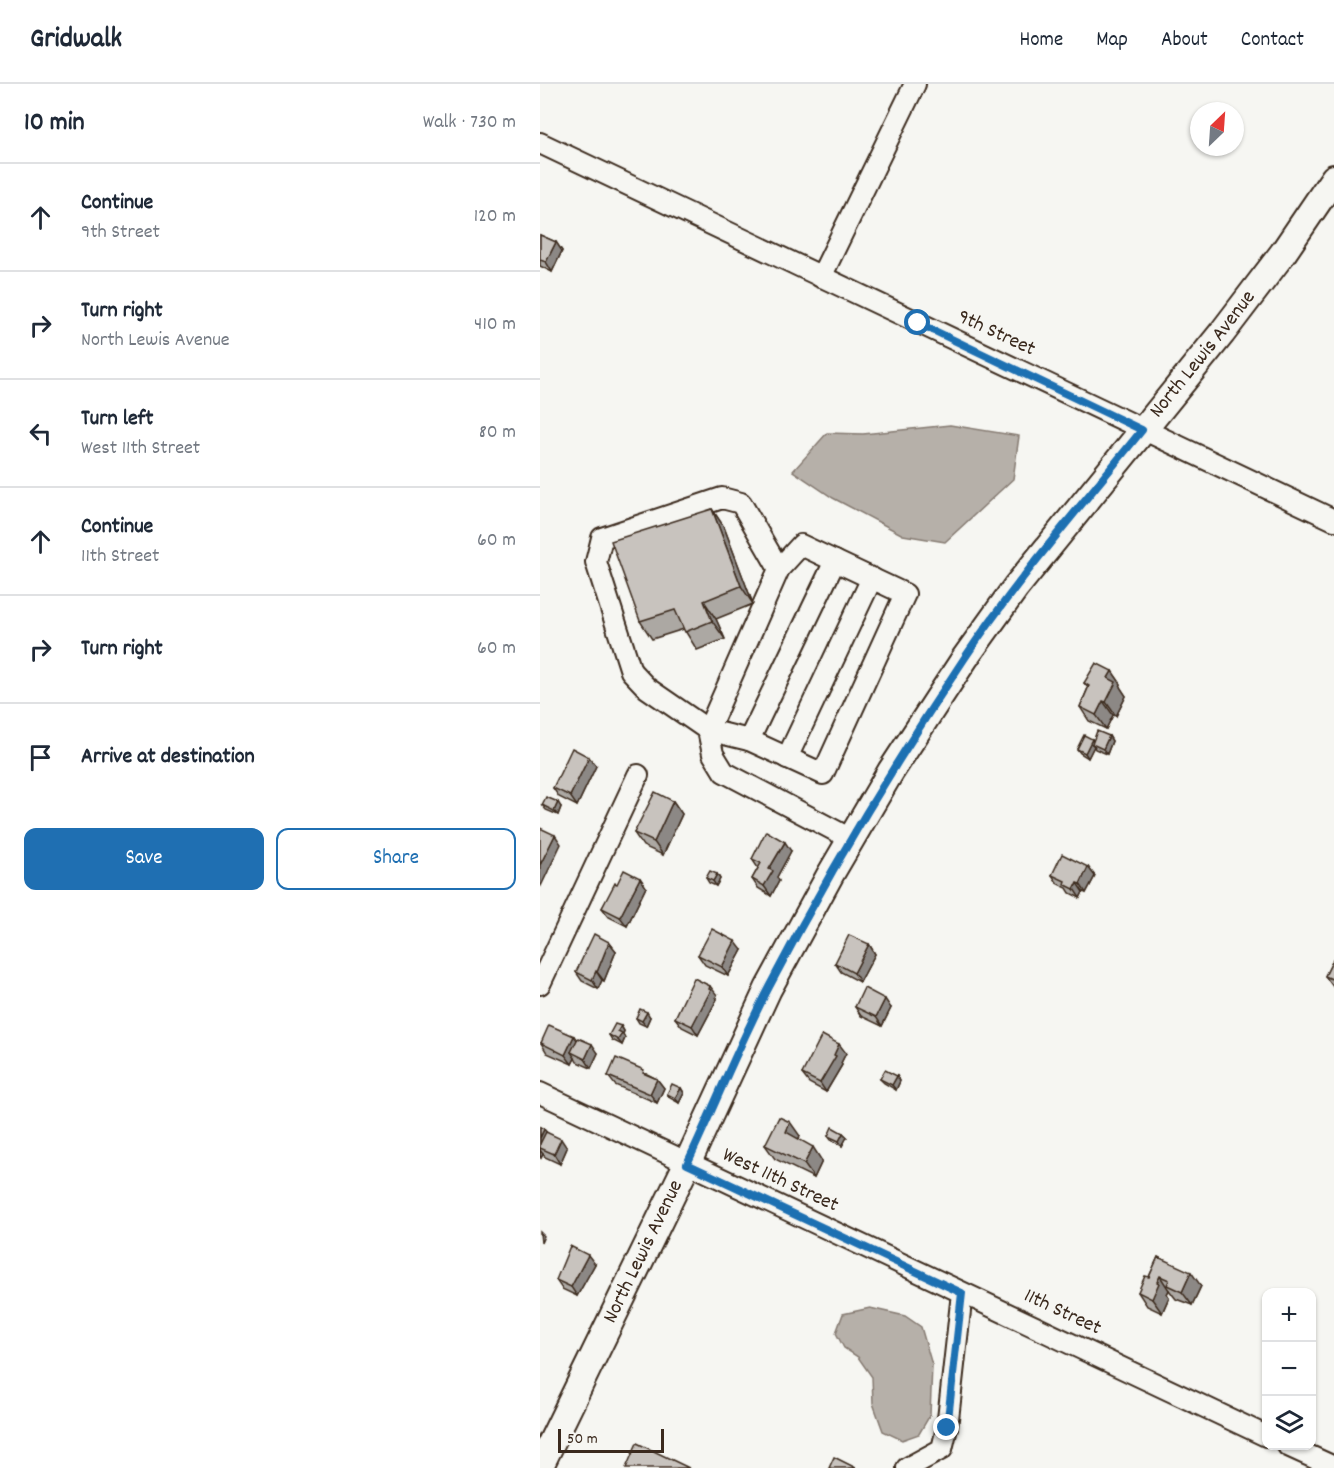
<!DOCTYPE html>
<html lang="en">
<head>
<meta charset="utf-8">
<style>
	:root { --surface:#fff; --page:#f2f2f3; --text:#1f2937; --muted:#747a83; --line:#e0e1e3; --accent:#1f6fb2 }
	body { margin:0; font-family:Dekko,sans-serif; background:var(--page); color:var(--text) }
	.controls { position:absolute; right:18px; bottom:18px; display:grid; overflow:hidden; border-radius:12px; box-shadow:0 2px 4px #0004 }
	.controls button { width:54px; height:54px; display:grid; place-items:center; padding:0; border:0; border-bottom:2px solid var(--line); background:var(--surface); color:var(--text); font:30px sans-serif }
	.compass { position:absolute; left:650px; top:18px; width:54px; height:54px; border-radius:50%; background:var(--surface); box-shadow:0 2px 4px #0004; rotate:25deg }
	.scale { position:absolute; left:18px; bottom:15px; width:106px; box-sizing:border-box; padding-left:6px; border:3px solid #3b2a1e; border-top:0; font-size:16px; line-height:21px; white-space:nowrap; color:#3b2a1e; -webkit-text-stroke:4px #f6f6f2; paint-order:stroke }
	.stop { position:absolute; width:18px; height:18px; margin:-14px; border:4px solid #1f6fb2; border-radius:50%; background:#fff }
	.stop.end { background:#1f6fb2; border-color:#fff; box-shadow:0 2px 6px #0008 }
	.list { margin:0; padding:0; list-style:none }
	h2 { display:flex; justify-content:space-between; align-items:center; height:78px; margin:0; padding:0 24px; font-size:26px }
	h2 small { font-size:20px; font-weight:400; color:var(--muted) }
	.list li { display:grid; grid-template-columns:39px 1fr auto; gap:18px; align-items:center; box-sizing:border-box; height:108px; padding:0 24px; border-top:2px solid var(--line) }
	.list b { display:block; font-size:22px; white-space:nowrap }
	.list p { margin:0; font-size:20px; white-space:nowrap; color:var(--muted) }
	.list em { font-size:20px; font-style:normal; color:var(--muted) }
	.actions { display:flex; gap:12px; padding:18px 24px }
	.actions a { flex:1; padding:14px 0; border:2px solid var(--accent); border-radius:12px; text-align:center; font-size:21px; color:var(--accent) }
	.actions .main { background:var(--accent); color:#fff }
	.icon { flex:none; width:33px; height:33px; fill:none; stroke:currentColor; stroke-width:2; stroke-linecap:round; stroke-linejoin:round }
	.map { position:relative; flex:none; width:794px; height:1384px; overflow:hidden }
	header { display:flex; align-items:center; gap:36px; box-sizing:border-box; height:84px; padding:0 30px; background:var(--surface); border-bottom:2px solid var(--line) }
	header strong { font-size:28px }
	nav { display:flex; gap:33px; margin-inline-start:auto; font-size:21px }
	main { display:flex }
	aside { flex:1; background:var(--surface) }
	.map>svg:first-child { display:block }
	.water { fill:#b6b0a9; stroke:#857a71; stroke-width:1.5 }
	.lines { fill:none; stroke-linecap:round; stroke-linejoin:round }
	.minor-casing { stroke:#3b2a1e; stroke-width:24 }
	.major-casing { stroke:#3b2a1e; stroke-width:30 }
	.minor { stroke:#f6f6f2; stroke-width:20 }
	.major { stroke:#f6f6f2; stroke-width:26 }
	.wall { fill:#aca8a3; stroke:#3b2a1e; stroke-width:1.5 }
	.shaded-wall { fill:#8c8885; stroke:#3b2a1e; stroke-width:1.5 }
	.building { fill:#c8c3be; stroke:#3b2a1e; stroke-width:1.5 }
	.route { stroke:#1f6fb2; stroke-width:8 }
	.labels { text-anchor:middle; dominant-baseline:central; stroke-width:4.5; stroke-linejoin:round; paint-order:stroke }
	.street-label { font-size:21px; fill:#3b2a1e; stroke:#f6f6f2 }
</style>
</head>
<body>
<header>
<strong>Gridwalk</strong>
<nav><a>Home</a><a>Map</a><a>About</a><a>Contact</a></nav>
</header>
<main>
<aside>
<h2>10 min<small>Walk · 730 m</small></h2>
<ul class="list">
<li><svg class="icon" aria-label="ahead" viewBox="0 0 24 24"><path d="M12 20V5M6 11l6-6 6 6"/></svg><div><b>Continue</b><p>9th Street</p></div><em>120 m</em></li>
<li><svg class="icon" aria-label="right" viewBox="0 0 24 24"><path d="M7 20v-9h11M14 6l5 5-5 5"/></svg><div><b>Turn right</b><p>North Lewis Avenue</p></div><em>410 m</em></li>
<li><svg class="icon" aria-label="left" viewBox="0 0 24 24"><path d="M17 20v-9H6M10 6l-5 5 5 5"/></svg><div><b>Turn left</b><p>West 11th Street</p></div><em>80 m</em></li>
<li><svg class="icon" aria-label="ahead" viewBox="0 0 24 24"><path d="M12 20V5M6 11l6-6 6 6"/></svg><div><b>Continue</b><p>11th Street</p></div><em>60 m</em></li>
<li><svg class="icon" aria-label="right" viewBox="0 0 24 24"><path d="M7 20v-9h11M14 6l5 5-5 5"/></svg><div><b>Turn right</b></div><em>60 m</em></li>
<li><svg class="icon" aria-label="arrive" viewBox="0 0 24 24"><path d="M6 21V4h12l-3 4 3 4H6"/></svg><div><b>Arrive at destination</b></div></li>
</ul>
<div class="actions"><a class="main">Save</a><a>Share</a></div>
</aside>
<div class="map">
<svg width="794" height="1384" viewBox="0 0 794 1384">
	<rect width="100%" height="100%" fill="#f6f6f2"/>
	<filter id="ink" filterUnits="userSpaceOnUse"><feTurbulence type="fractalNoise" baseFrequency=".0167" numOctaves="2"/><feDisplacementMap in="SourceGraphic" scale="12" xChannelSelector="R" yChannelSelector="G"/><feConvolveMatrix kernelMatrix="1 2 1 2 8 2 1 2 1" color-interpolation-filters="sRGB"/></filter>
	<g filter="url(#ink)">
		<g class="water">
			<polygon points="410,341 479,352 473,395 405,458 363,451 293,414 253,387 287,349 323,350"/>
			<polygon points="330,1224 365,1232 381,1243 392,1281 390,1331 379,1350 362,1356 343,1347 333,1319 332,1293 318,1273 304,1264 296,1249 303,1230"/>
		</g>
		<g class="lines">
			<defs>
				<g id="minor">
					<polyline points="0,59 794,436"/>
					<polyline points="281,193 375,0"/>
					<polygon points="261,461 365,510 283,690 209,656 168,646 239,485"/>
					<polyline points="239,485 201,419 182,414 62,454 56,478 91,587 107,604 168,646 173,670 184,688 311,755"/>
					<polyline points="209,656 295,477"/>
					<polyline points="247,674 332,494"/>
					<polyline points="0,900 98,691"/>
					<polyline points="0,1009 726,1352"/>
					<polyline points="748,1362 794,1383"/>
					<polyline points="367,1384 402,1365 407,1344 422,1209"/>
				</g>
				<g id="major">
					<path id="s1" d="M0,1382L147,1080L228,905L290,791L351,687L425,574L476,503L682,249L743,169L794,94"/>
				</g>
			</defs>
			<use href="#minor" class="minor-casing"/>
			<use href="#major" class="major-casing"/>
			<use href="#minor" class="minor"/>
			<use href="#major" class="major"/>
		</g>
		<g class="wall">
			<polygon points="0,151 16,158 22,167 12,188 0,182"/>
			<polygon points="172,425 184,443 213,520 176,535 185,555 157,566 144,545 112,555 100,537"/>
			<polygon points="572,587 581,600 580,603 586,612 576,632 573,631 566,645 549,637 540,623 548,604 544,599"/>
			<polygon points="569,652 572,657 567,670 555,665 554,662 548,674 540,669 537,665 552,655 553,657"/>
			<polygon points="56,682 37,722 19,713 13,704"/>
			<polygon points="133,717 142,730 123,771 103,762 94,749"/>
			<polygon points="2,721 21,723 18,731 6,726"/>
			<polygon points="251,767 237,793 239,797 231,812 218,804 212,795 218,784 212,775"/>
			<polygon points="548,783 555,792 546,809 543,808 540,814 530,809 527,804 518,800 512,791"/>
			<polygon points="177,790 180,795 176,802 169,799 166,794"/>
			<polygon points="100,794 106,803 87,842 69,833 62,824 77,800"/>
			<polygon points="69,858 76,867 64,897 62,896 58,905 42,897 36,888"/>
			<polygon points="329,860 335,870 320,898 301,888 295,879"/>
			<polygon points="202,866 188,892 165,881 158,871"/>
			<polygon points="794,874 794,904 785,892"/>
			<polygon points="177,911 176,913 177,915 158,951 142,943 135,934"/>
			<polygon points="315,923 351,924 342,942 321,932"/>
			<polygon points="110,933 106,942 99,939 96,934"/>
			<polygon points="81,942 84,947 83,950 85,954 82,961 72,956 69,951"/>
			<polygon points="37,956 58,969 51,984 37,978 35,974 32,980 7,969 1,959"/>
			<polygon points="306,969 301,979 302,981 286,1008 269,999 262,990"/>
			<polygon points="107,990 117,995 124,1004 117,1019 75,1001 68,992"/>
			<polygon points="357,992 360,997 356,1006 344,999 340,995"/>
			<polygon points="141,1004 144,1009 139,1019 130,1014 127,1010"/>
			<polygon points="0,1043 27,1064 20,1080 5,1073 3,1070 1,1074 0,1073"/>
			<polygon points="303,1049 307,1053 302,1062 291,1056 288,1052"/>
			<polygon points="260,1052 259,1055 282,1077 274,1094 235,1075 225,1061"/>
			<polygon points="618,1173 661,1202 652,1221 636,1215 629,1206 627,1210 629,1213 622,1229 607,1222 598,1208 609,1193"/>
			<polygon points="55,1180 37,1212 22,1205 16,1196"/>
		</g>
		<g class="shaded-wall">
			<polygon points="16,158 22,167 12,188 6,178"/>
			<polygon points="172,425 184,443 213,520 201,502"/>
			<polygon points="164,517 176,535 185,555 172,537"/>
			<polygon points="572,587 581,600 580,603 586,612 576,632 566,618 568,594"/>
			<polygon points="563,617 573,631 566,645 556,631"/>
			<polygon points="569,652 572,657 567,670 563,665"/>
			<polygon points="552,655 555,660 552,660 554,662 548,674 545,669"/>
			<polygon points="49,673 56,682 37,722 30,712"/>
			<polygon points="133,717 142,730 123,771 114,758"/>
			<polygon points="18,718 21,723 18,731 14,727"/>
			<polygon points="15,751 21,760 1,802 0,800 0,781"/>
			<polygon points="245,758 251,767 237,793 239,797 231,812 224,802 229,785"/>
			<polygon points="548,783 555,792 546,809 540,800"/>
			<polygon points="177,790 180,795 176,802 173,797"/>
			<polygon points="100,794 106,803 87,842 80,833"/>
			<polygon points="537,799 543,808 540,814 534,805"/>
			<polygon points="195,857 202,866 188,892 182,883"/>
			<polygon points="69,858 76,867 64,897 57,888"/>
			<polygon points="329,860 335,870 320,898 314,889"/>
			<polygon points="56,887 62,896 58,905 52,896"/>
			<polygon points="170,902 177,911 176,913 177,915 158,951 152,942"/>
			<polygon points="345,915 351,924 342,942 336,933"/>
			<polygon points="107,928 110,933 106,942 102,937"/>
			<polygon points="81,942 84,947 83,950 85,954 82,961 78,956 78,947"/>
			<polygon points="34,952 41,961 31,968 35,974 32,980 25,971"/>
			<polygon points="52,960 58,969 51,984 45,975"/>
			<polygon points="299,960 306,969 301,979 302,981 286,1008 280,999"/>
			<polygon points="357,992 360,997 356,1006 352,1001"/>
			<polygon points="117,995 124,1004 117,1019 110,1010"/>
			<polygon points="141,1004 144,1009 139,1019 135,1014"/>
			<polygon points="250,1038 260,1052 255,1061 246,1048"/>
			<polygon points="4,1045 11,1054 0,1064 0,1054"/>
			<polygon points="303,1049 307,1053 302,1062 299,1057"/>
			<polygon points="21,1055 27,1064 20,1080 14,1070"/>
			<polygon points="273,1063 282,1077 274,1094 264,1080"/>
			<polygon points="0,1066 3,1070 1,1074 0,1072"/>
			<polygon points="0,1149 0,1148 4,1152 1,1159"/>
			<polygon points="48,1171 55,1180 37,1212 31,1203"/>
			<polygon points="651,1188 661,1202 652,1221 642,1208"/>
			<polygon points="620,1192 629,1206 627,1210 629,1213 622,1229 612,1215 617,1198"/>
		</g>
		<g class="building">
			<polygon points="0,151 16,158 6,178 0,176"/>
			<polygon points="172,425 201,502 164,517 172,537 145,548 135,526 100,537 71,457"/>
			<polygon points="556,579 572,587 568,594 576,598 566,618 563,617 556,631 540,623 549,602 544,599"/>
			<polygon points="557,647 569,652 563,665 552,660"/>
			<polygon points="544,651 552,655 545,669 537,665"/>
			<polygon points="32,664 49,673 30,712 13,704"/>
			<polygon points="115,708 133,717 114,758 94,749"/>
			<polygon points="6,713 18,718 14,727 2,721"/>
			<polygon points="0,744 15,751 0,781"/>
			<polygon points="226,747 245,758 229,785 233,787 224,802 212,795 221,779 212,775"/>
			<polygon points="522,770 548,783 540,800 537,799 534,805 524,800 525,797 512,791"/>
			<polygon points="84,786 100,794 80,833 62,824 75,799 77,800"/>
			<polygon points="170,787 177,790 173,797 166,794"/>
			<polygon points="172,845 195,857 182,883 158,871"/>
			<polygon points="54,850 69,858 57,888 56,887 52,896 36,888"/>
			<polygon points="309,851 329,860 314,889 295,879"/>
			<polygon points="794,874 794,896 785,892"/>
			<polygon points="154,894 170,902 169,905 171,906 152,942 135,934"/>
			<polygon points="324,904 345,915 336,933 315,923"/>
			<polygon points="100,925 107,928 102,937 96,934"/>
			<polygon points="75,940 81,942 78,947 82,949 78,956 69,951"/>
			<polygon points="9,941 34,952 25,971 1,959"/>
			<polygon points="282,951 299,960 294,971 296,972 280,999 262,990"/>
			<polygon points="38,954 52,960 45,975 31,968"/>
			<polygon points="76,974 104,986 103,989 117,995 110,1010 68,992"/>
			<polygon points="345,986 357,992 352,1001 340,995"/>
			<polygon points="132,1000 141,1004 135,1014 127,1010"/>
			<polygon points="239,1033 250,1038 246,1048 273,1063 264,1080 225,1061"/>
			<polygon points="0,1043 4,1045 0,1054"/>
			<polygon points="292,1043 303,1049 299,1057 288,1052"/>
			<polygon points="6,1048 21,1055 14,1070 0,1064 0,1060"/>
			<polygon points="30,1162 48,1171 31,1203 16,1196"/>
			<polygon points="618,1173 651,1188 642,1208 627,1201 629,1196 620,1192 617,1198 619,1199 612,1215 598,1208 605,1192 609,1193"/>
			<polygon points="97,1359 149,1384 86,1384"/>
			<polygon points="294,1373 316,1384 289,1384"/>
		</g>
	</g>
	<g class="lines" filter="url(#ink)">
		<path class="route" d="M378,239L602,346C542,421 477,495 424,575C353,681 288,790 229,903C199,960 175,1021 147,1080L422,1209L407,1344"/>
	</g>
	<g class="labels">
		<g class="street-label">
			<text transform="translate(456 250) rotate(25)">9th Street</text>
			<text stroke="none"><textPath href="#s1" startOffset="1300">North Lewis Avenue</textPath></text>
			<text transform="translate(240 1097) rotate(25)">West 11th Street</text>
			<text stroke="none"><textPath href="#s1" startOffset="238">North Lewis Avenue</textPath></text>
			<text transform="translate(522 1229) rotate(25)">11th Street</text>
		</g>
	</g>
</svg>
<div class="controls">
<button>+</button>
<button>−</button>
<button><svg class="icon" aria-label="layers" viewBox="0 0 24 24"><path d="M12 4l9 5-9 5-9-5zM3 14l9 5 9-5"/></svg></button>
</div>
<svg class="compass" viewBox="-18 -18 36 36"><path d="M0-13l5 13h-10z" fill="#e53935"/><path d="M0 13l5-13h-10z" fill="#747a83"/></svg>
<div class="scale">50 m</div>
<div class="stop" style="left:378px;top:239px"></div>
<div class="stop end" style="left:407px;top:1344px"></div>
</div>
</main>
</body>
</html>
